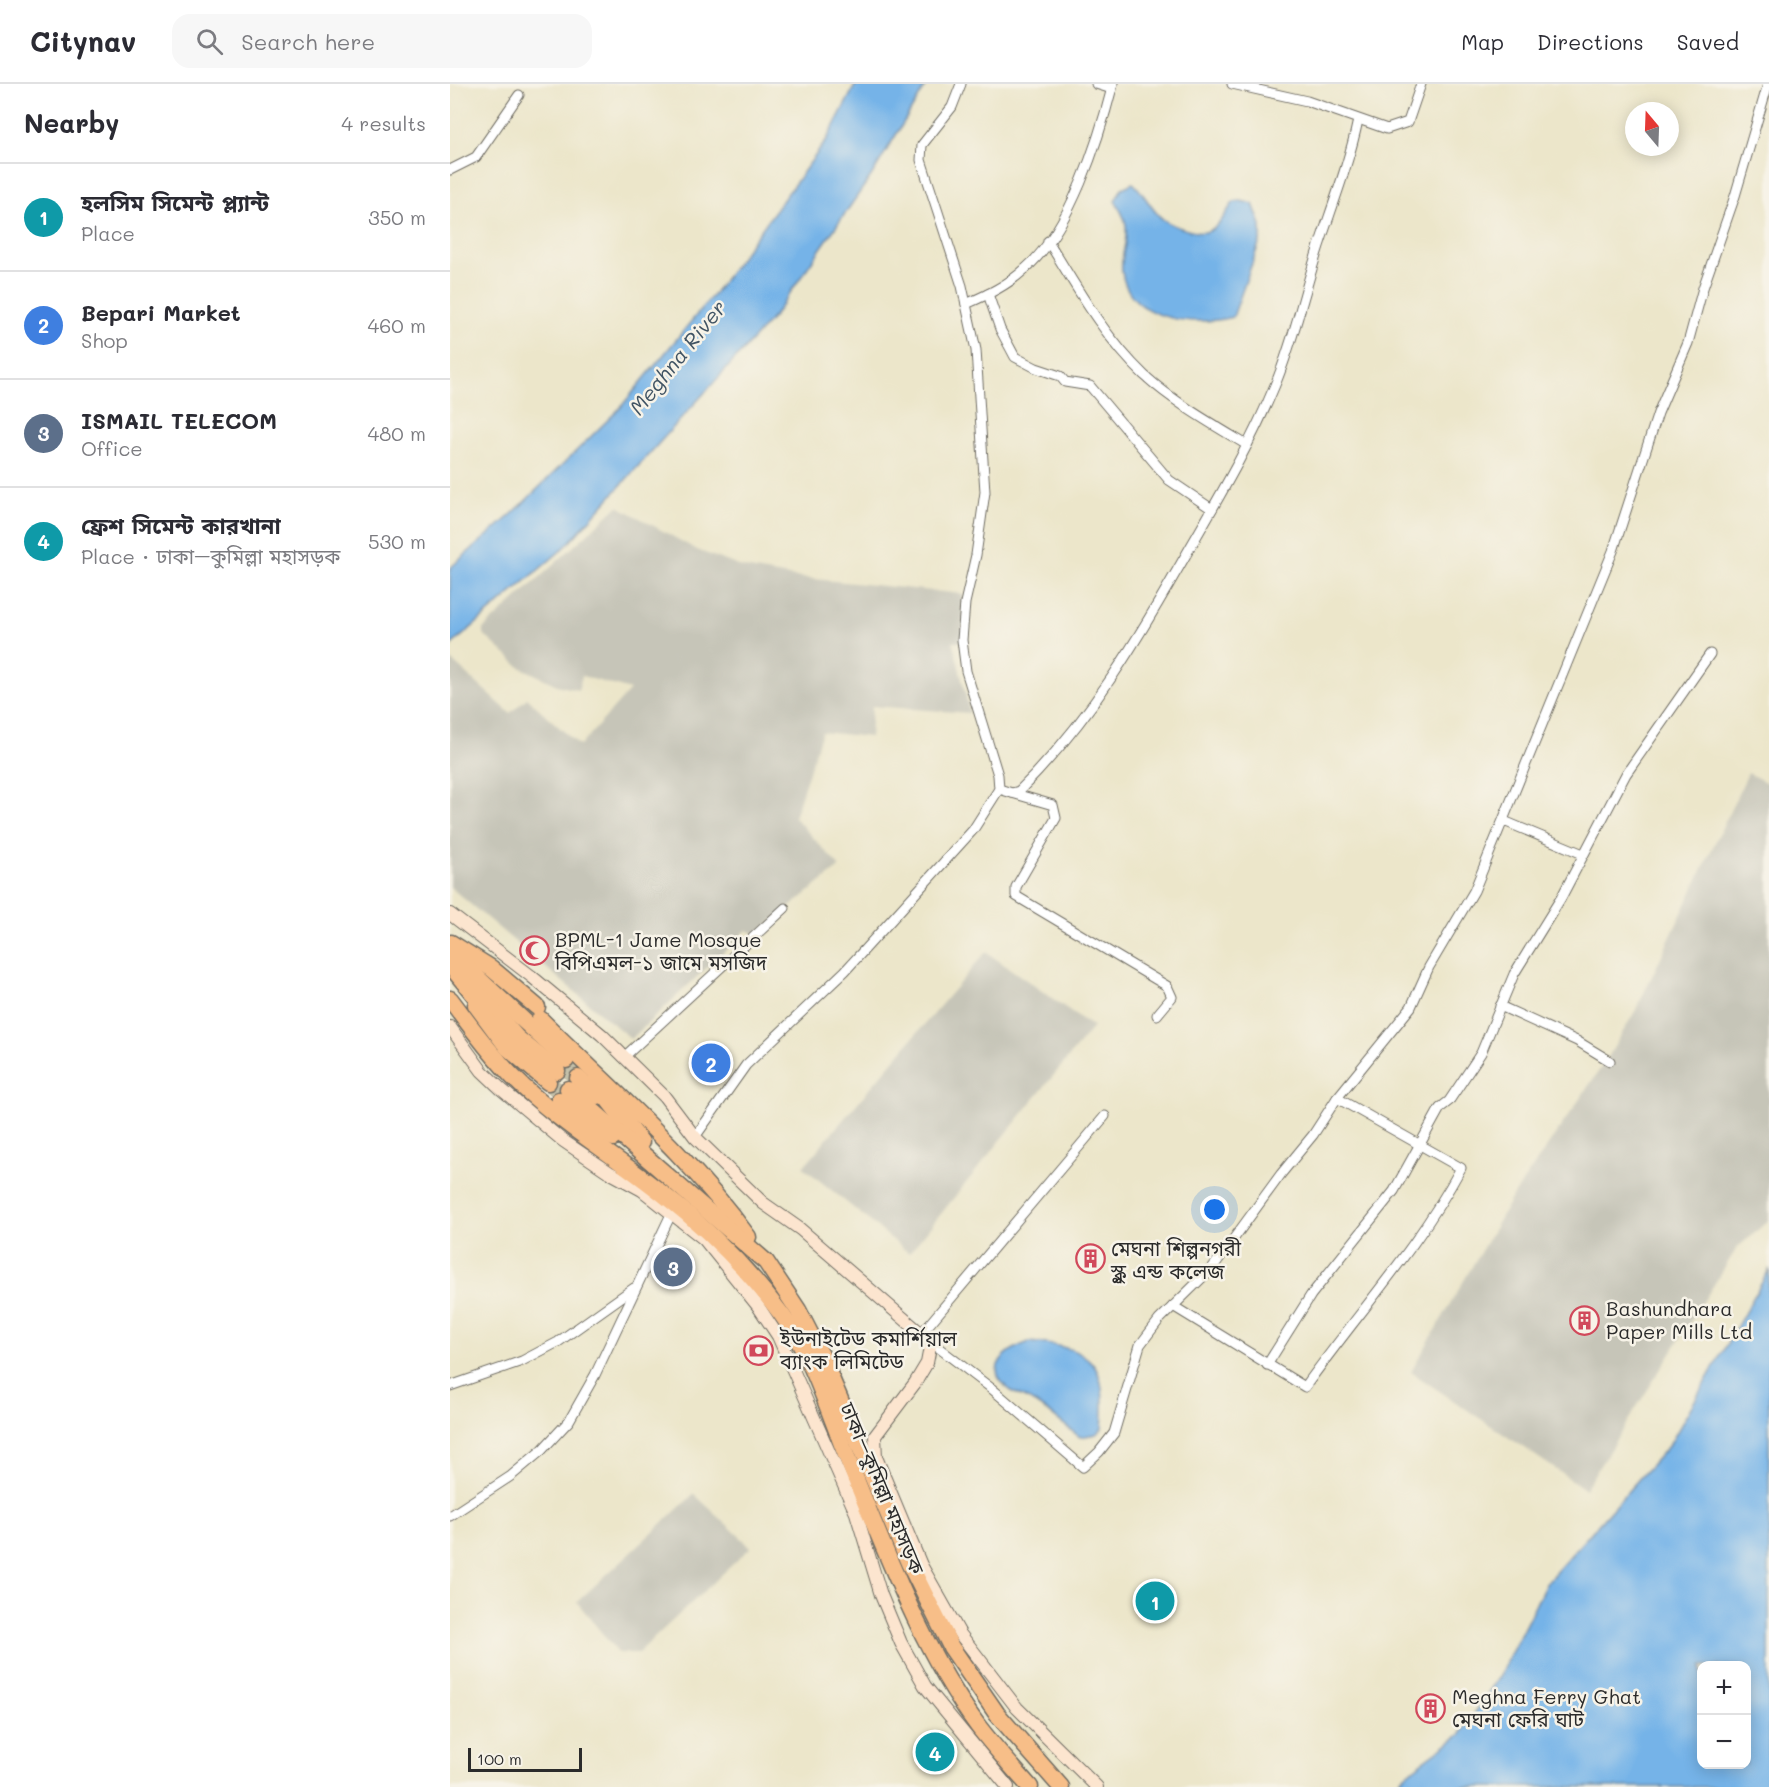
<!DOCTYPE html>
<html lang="en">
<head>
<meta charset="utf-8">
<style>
	:root { --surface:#fff; --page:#f7f7f7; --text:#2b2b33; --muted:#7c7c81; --line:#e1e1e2; --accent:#b45309 }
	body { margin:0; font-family:Mali,"Noto Sans Bengali",sans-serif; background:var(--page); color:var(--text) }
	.controls { position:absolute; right:18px; bottom:18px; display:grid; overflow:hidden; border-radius:12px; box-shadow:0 3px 15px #0003 }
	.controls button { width:54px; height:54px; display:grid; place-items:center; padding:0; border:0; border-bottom:2px solid var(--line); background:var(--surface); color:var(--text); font:30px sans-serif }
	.compass { position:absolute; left:1175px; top:18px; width:54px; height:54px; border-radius:50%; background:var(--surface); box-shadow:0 3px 15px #0003; rotate:341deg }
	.scale { position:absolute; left:18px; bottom:15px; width:114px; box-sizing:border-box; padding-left:6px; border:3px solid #2b2b2b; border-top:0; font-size:16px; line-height:21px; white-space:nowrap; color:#2b2b2b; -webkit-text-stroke:4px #f7f3e8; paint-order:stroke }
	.you { position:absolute; left:765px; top:1126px; width:21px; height:21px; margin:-15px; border:4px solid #fff; border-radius:50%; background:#1a73e8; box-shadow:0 0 0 9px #1a73e833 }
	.badge { display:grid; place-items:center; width:39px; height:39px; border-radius:50%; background:var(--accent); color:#fff; font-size:20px; font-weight:700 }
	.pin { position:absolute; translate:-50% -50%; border:3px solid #fff; box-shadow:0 2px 6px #0006 }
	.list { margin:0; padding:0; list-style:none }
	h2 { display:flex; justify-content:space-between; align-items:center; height:78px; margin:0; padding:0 24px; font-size:26px }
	h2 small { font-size:20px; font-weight:400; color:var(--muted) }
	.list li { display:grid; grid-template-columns:39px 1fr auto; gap:18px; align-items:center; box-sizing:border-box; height:108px; padding:0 24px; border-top:2px solid var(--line) }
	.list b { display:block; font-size:22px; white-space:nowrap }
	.list p { margin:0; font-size:20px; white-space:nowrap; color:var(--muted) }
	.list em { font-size:20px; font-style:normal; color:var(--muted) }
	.icon { flex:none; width:33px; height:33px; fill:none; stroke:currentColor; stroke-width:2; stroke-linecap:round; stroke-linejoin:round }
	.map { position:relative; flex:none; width:1319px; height:1703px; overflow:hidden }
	header { display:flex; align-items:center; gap:36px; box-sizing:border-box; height:84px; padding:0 30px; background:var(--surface); border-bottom:2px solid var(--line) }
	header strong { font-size:28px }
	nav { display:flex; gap:33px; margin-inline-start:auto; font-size:21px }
	.search { width:420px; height:54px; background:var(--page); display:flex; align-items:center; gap:15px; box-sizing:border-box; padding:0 21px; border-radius:18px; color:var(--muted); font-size:22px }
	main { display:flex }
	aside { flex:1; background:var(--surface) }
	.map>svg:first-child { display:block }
	.industrial { fill:#c6c5b8 }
	.water { fill:#75b3e8; stroke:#506f8a; stroke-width:1.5; fill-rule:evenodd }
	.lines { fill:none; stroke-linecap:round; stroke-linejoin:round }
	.highway-tunnel { stroke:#c5c1aa; stroke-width:16; stroke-dasharray:16 8; stroke-linecap:butt }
	.street-casing { stroke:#6f6c63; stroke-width:11 }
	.secondary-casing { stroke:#6f6c63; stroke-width:14 }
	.highway-casing { stroke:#6f6c63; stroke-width:19 }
	.street { stroke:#fff; stroke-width:9 }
	.secondary { stroke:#fce5cf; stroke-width:12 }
	.highway { stroke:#f7be88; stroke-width:16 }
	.labels { text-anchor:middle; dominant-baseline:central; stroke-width:5; stroke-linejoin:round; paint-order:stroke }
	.poi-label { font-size:20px; fill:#2b2b2b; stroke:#f7f3e8; text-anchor:start }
	.street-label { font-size:20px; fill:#2b2b2b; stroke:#f7f3e8 }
	.water-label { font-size:21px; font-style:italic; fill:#415464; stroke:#f7f3e8 }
</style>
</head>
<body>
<header>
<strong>Citynav</strong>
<div class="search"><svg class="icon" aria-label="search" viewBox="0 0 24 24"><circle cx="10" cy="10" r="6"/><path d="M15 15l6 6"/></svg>Search here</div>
<nav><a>Map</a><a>Directions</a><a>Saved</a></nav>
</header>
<main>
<aside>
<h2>Nearby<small>4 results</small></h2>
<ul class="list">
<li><span class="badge" style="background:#0f9aa8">1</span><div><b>হলসিম সিমেন্ট প্ল্যান্ট</b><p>Place</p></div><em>350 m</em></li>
<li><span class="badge" style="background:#3f7fe0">2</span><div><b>Bepari Market</b><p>Shop</p></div><em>460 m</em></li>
<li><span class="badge" style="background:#5c6f8a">3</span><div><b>ISMAIL TELECOM</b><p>Office</p></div><em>480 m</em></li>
<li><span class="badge" style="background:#0f9aa8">4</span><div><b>ফ্রেশ সিমেন্ট কারখানা</b><p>Place · ঢাকা–কুমিল্লা মহাসড়ক</p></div><em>530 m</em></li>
</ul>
</aside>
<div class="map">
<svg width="1319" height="1703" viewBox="0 0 1319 1703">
	<rect width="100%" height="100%" fill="#f7f3e8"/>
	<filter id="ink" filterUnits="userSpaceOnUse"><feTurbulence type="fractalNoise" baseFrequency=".0167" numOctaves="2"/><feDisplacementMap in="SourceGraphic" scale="12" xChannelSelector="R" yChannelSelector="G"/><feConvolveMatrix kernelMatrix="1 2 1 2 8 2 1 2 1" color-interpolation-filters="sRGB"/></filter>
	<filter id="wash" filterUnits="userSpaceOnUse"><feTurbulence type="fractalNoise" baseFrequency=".008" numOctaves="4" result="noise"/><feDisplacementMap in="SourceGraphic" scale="24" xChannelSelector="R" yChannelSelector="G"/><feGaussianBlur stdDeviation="1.35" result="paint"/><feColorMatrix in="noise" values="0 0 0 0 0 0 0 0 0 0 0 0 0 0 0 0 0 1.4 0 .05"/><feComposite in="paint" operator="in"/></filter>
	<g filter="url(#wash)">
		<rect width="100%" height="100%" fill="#ece6ca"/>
		<g class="industrial">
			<polygon points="168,422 247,466 294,484 344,493 513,510 518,558 503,558 520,629 422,622 420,653 372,648 344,733 390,783 306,850 297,846 181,955 0,803 0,575 60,629 77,614 130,662 180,606 132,592 128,606 107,601 70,583 33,550 33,545"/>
			<polygon points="1298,689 1319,700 1319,1136 1287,1164 1135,1405 961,1288 1060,1117 1157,975 1187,924"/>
			<polygon points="536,868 643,943 459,1169 353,1083"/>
			<polygon points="244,1410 301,1463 188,1569 168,1569 127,1518"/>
		</g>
		<g class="water">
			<polygon points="406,0 477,0 421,92 324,232 115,463 0,562 0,484 62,430 170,324 267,206 376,57"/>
			<path d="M683,99C695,109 701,127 714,136C723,142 749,152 759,147C771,142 776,127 784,118L791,117L803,120L811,141V154L783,233C745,243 679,237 672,188C670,172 678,158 676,142C676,134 669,124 665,117L672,104Z"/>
			<path d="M1319,1186V1703H943L955,1691L1011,1650L1050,1591L1097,1498L1220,1360ZM1252,1582H1296V1680H1252Z"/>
			<path d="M579,1258C645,1264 657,1279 652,1345L646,1350L630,1353C615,1342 601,1329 585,1319C577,1314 568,1311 560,1306C531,1284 557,1266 579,1258Z"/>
		</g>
	</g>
	<g filter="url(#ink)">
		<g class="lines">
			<g class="highway-tunnel">
				<polyline points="112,981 128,994"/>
				<polyline points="98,998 113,1011"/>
			</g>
			<defs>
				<g id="street">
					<polyline points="646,0 662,5"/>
					<polyline points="782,0 857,17 937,45 958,38 971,0"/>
					<polyline points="0,86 26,73 69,11"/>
					<path d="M598,157C627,204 654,253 694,291C725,319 762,340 797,361"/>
					<polyline points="538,210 550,245 565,273 586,284 610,292 615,298 640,302 719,396 762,425"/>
					<path d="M516,220C537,211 558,201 575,185C620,147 649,55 663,0"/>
					<path d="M549,705L562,709L569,707C642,635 691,550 741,462C771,410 802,357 825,301C844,256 854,208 869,162C883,120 899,79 908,36"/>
					<polyline points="562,709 603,721 606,734 566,803 566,812 717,902 722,913 707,931"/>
					<polyline points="1054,737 1133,770"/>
					<polyline points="1050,922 1127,957 1160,977"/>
					<polyline points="174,973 335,824"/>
					<polyline points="245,1053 296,981 395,887 523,746 549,705 548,691 516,587 512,556 515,519 526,471 535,408 526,266 512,202 471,76 472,61 502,23 511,0"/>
					<path d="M723,1222L855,1303C907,1230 968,1164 1011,1084L887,1014"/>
					<polyline points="471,1250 655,1032"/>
					<polyline points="481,1258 541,1304 633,1383 649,1368 664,1349 690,1261 709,1236 763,1183 831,1090 863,1051 887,1014 961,923 979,883 1024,807 1163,467 1208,329 1238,259 1253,204 1285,112 1318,0"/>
					<polyline points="817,1281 861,1211 944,1107 990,1024 999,1017 1031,969 1064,890 1111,814 1176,690 1260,570"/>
					<polyline points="0,1302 72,1277 108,1258 184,1204"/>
					<polyline points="0,1432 61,1392 92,1366 119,1337 145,1291 222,1128"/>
				</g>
				<g id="secondary">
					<polyline points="0,830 81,892 152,951 214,1012 245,1053 313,1119 350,1145 481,1258 477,1279 465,1299 425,1352 426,1373 471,1481 510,1550 567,1624 647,1703"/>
					<polyline points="0,943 32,987 51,1005 112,1056 159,1088 192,1106 254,1155 308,1222 328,1252 406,1429 431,1511 451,1559 475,1602 558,1703"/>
				</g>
				<g id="highway">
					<polyline points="1,859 41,884 87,923"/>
					<polyline points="0,868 116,976"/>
					<polyline points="0,881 30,918"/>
					<polyline points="26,907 67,954 107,987"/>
					<path d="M0,915C20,941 39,969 63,993C108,1038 163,1070 213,1110C258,1145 298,1185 332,1231C364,1274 380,1332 400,1381C437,1470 471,1564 528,1642C544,1663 562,1683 580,1703"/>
					<polyline points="26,921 58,964 98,998"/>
					<path d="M90,935C162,1007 239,1071 298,1153"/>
					<polyline points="128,994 148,1012"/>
					<polyline points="143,1000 153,1009 191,1058"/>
					<polyline points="118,1005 316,1178 348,1226 372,1273 459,1479 501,1563 547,1630 611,1703"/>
					<polyline points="109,1016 163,1054"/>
				</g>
			</defs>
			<use href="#street" class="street-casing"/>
			<use href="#secondary" class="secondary-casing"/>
			<use href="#highway" class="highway-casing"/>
			<use href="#street" class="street"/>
			<use href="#secondary" class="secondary"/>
			<use href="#highway" class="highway"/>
		</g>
	</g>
	<defs>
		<symbol id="mosque-ring" viewBox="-11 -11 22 22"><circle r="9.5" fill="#f7f3e8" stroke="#d1495b" stroke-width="1.5"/><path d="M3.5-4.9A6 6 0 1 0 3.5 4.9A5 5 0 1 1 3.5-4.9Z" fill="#d1495b"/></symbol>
		<symbol id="building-ring" viewBox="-11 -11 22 22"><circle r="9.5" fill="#f7f3e8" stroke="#d1495b" stroke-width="1.5"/><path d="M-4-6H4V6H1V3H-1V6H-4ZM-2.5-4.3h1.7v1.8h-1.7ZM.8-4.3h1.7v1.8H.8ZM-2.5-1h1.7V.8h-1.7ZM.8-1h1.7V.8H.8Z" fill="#d1495b"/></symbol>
		<symbol id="bank-ring" viewBox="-11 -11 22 22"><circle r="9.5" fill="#f7f3e8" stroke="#d1495b" stroke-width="1.5"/><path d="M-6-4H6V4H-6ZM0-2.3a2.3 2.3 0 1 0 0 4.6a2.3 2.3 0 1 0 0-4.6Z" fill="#d1495b"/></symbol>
	</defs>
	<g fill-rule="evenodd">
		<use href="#mosque-ring" x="68" y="850" width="33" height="33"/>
		<use href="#building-ring" x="624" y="1158" width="33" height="33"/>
		<use href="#building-ring" x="1118" y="1220" width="33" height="33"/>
		<use href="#bank-ring" x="292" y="1250" width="33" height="33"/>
		<use href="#building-ring" x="964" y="1608" width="33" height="33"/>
	</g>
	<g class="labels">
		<g class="poi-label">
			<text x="105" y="855">BPML-1 Jame Mosque<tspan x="105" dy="23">বিপিএমল-১ জামে মসজিদ</tspan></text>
			<text x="661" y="1164">মেঘনা শিল্পনগরী<tspan x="661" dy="23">স্কুল এন্ড কলেজ</tspan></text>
			<text x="1156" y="1224">Bashundhara<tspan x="1156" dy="23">Paper Mills Ltd</tspan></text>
			<text x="330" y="1254">ইউনাইটেড কমার্শিয়াল<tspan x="330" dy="23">ব্যাংক লিমিটেড</tspan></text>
			<text x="1002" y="1612">Meghna Ferry Ghat<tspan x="1002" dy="23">মেঘনা ফেরি ঘাট</tspan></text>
		</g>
		<g class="street-label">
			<text transform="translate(433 1404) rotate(67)">ঢাকা–কুমিল্লা মহাসড়ক</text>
		</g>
		<g class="water-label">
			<text transform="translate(227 273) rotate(-51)">Meghna River</text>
		</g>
	</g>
</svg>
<div class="controls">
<button>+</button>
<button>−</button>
</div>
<svg class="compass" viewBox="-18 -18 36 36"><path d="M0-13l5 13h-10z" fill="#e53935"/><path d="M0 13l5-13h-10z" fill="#7c7c81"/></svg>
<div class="scale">100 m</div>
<div class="you"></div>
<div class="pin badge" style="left:705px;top:1517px;background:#0f9aa8">1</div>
<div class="pin badge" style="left:261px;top:979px;background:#3f7fe0">2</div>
<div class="pin badge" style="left:223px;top:1183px;background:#5c6f8a">3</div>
<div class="pin badge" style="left:485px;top:1668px;background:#0f9aa8">4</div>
</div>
</main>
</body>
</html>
